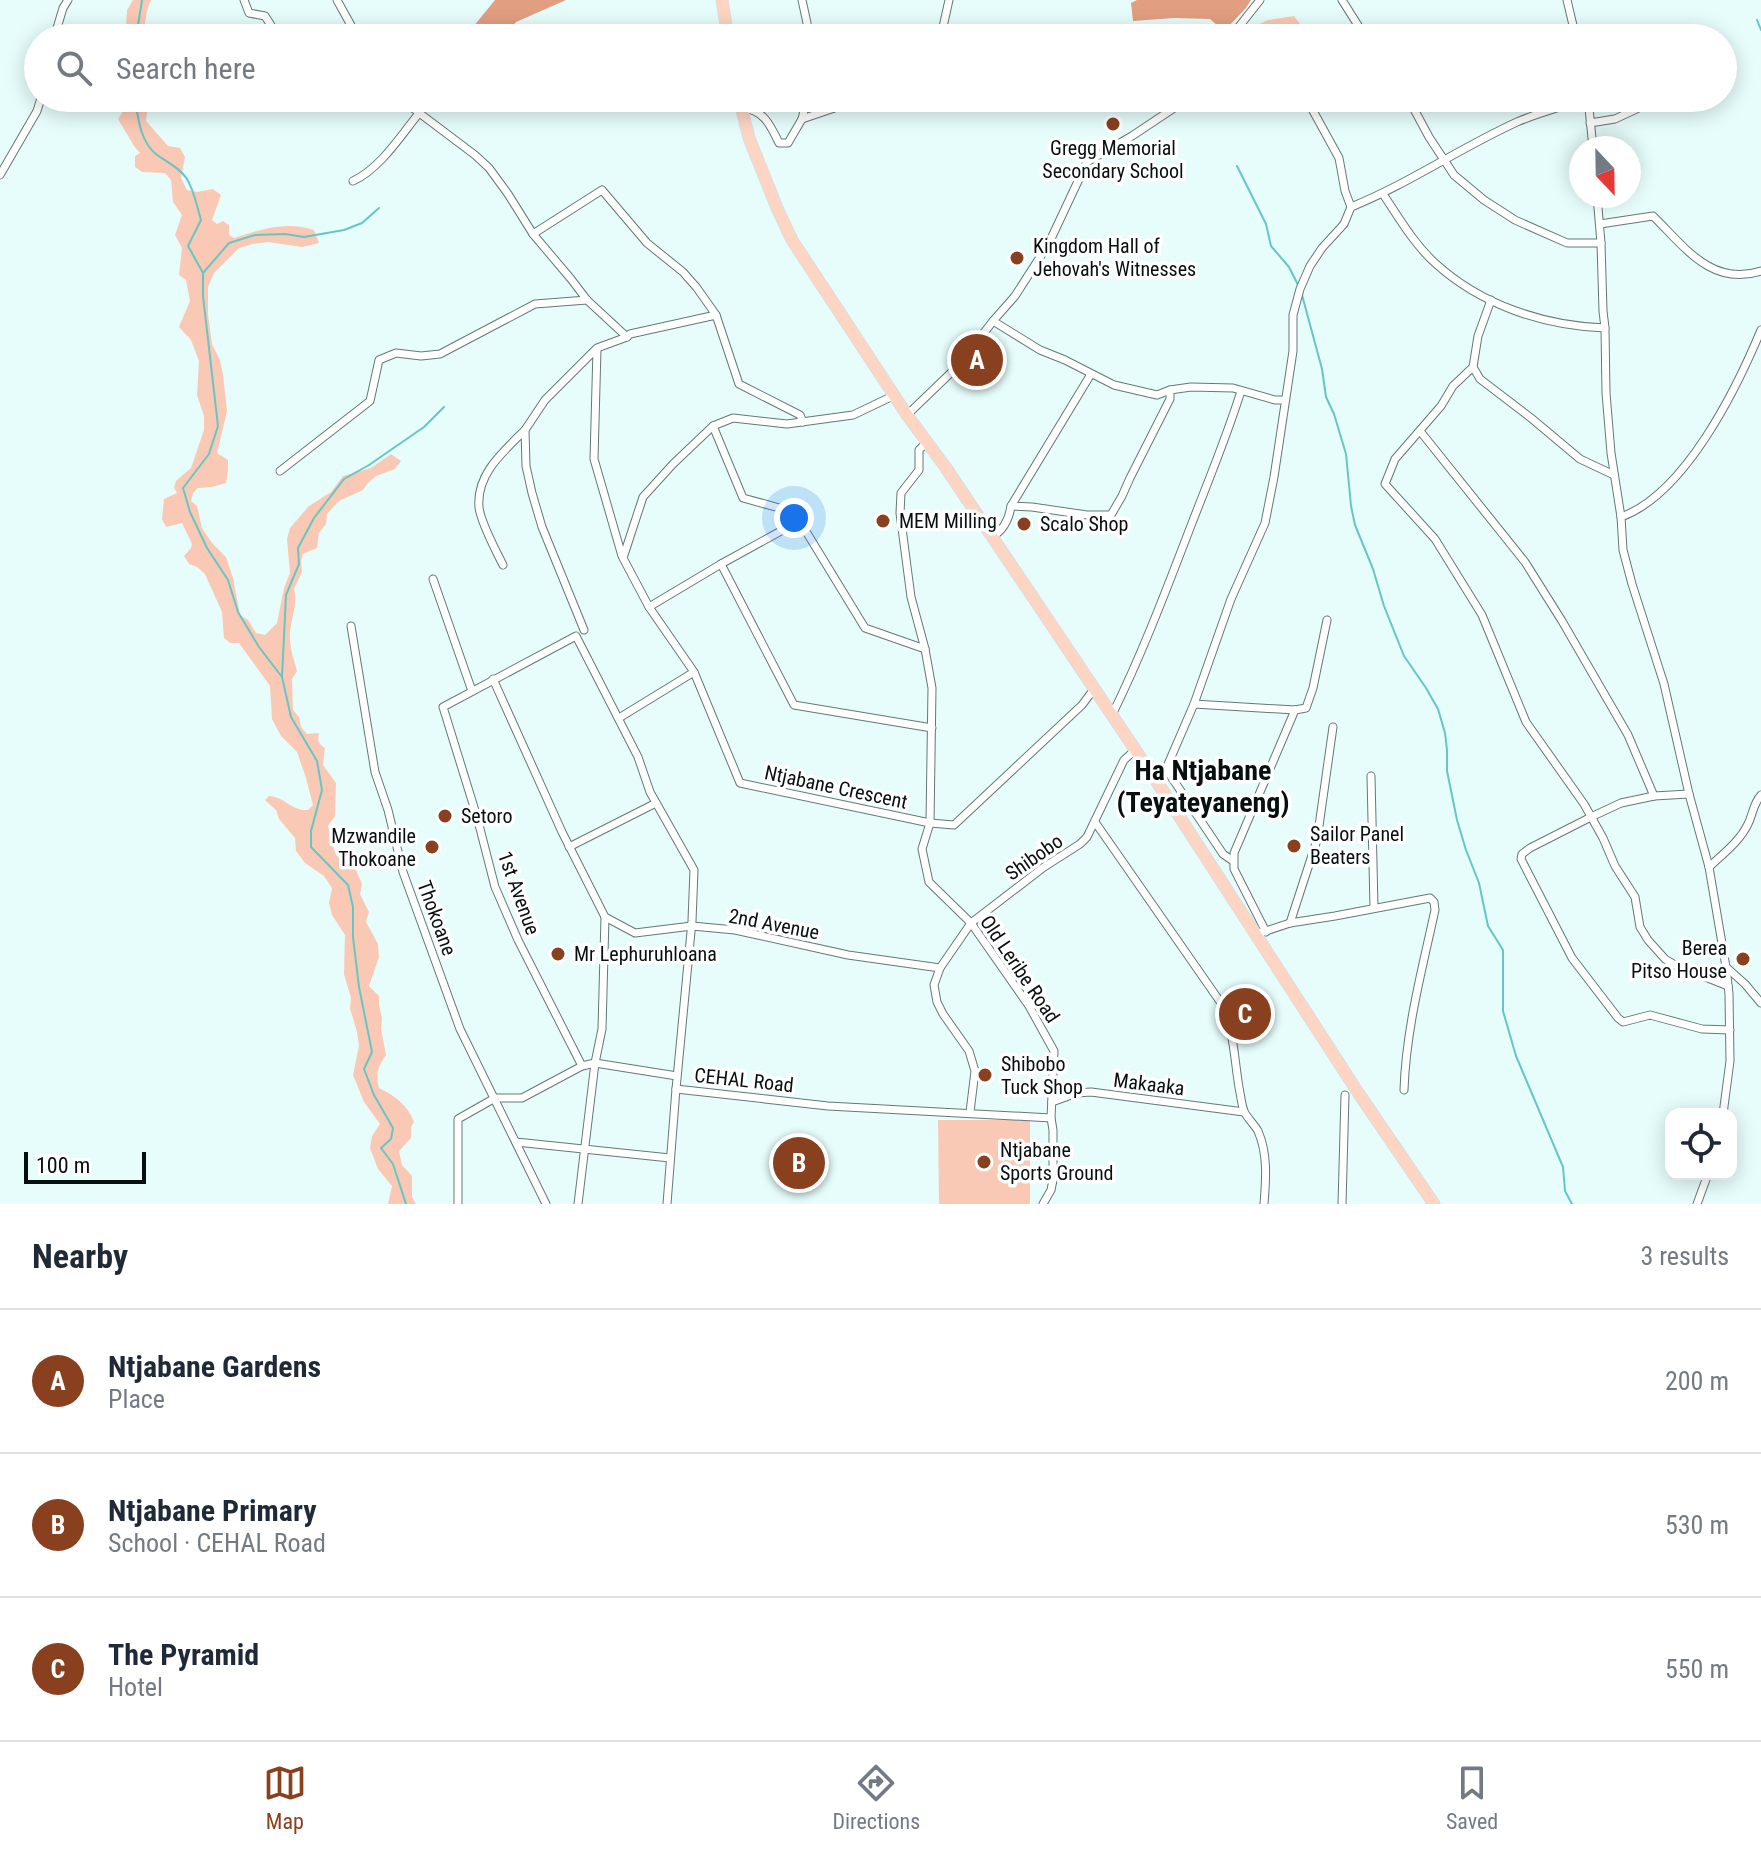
<!DOCTYPE html>
<html lang="en">
<head>
<meta charset="utf-8">
<style>
	:root { --surface:#fff; --page:#f2f2f3; --text:#1f2937; --muted:#747a83; --line:#e0e1e3; --accent:#88401f }
	body { margin:0; font-family:"Roboto Condensed",sans-serif; background:var(--page); color:var(--text) }
	.controls { position:absolute; right:24px; bottom:24px; display:grid; overflow:hidden; border-radius:16px; box-shadow:0 4px 20px #0003 }
	.controls button { width:72px; height:72px; display:grid; place-items:center; padding:0; border:0; border-bottom:2px solid var(--line); background:var(--surface); color:var(--text); font:40px sans-serif }
	.compass { position:absolute; left:1569px; top:136px; width:72px; height:72px; border-radius:50%; background:var(--surface); box-shadow:0 4px 20px #0003; rotate:158deg }
	.scale { position:absolute; left:24px; bottom:20px; width:122px; box-sizing:border-box; padding-left:8px; border:4px solid #070f0f; border-top:0; font-size:22px; line-height:28px; white-space:nowrap; color:#070f0f; -webkit-text-stroke:6px #fff; paint-order:stroke }
	.you { position:absolute; left:794px; top:518px; width:28px; height:28px; margin:-20px; border:6px solid #fff; border-radius:50%; background:#1a73e8; box-shadow:0 0 0 12px #1a73e833 }
	.badge { display:grid; place-items:center; width:52px; height:52px; border-radius:50%; background:var(--accent); color:#fff; font-size:26px; font-weight:700 }
	.pin { position:absolute; translate:-50% -50%; border:4px solid #fff; box-shadow:0 2px 8px #0006 }
	.list { margin:0; padding:0; list-style:none }
	h2 { display:flex; justify-content:space-between; align-items:center; height:104px; margin:0; padding:0 32px; font-size:34px }
	h2 small { font-size:26px; font-weight:400; color:var(--muted) }
	.list li { display:grid; grid-template-columns:52px 1fr auto; gap:24px; align-items:center; box-sizing:border-box; height:144px; padding:0 32px; border-top:2px solid var(--line) }
	.list b { display:block; font-size:30px; white-space:nowrap }
	.list p { margin:0; font-size:26px; white-space:nowrap; color:var(--muted) }
	.list em { font-size:26px; font-style:normal; color:var(--muted) }
	.icon { flex:none; width:44px; height:44px; fill:none; stroke:currentColor; stroke-width:2; stroke-linecap:round; stroke-linejoin:round }
	.map { position:relative; flex:none; width:1761px; height:1204px; overflow:hidden }
	.search { position:absolute; background:var(--surface); box-shadow:0 4px 20px #0003; left:24px; right:24px; top:24px; height:88px; display:flex; align-items:center; gap:20px; box-sizing:border-box; padding:0 28px; border-radius:44px; color:var(--muted); font-size:30px }
	.sheet { height:536px; background:var(--surface) }
	nav { display:flex; justify-content:space-around; align-items:center; box-sizing:border-box; height:112px; border-top:2px solid var(--line); background:var(--surface); font-size:22px; color:var(--muted) }
	nav a { display:grid; justify-items:center; gap:4px }
	nav .on { color:var(--accent) }
	.map>svg:first-child { display:block }
	.green { fill:#fac9b5 }
	.forest { fill:#e29e81 }
	.lines { fill:none; stroke-linecap:round; stroke-linejoin:round }
	.stream { stroke:#66c6c4; stroke-width:2 }
	.street-casing { stroke:#647877; stroke-width:9 }
	.primary-casing { stroke:#dcdddd; stroke-width:13 }
	.street { stroke:#fff; stroke-width:7 }
	.primary { stroke:#fed4c2; stroke-width:11 }
	.poi-dot { fill:#88401f; stroke:#fff; stroke-width:3 }
	.labels { text-anchor:middle; dominant-baseline:central; stroke-width:7; stroke-linejoin:round; paint-order:stroke }
	.poi-label { font-size:20px; fill:#070f0f; stroke:#fff; text-anchor:start }
	.street-label { font-size:20px; fill:#070f0f; stroke:#fff }
	.district-label { font-size:28px; font-weight:bold; fill:#070f0f; stroke:#fff }
</style>
</head>
<body>
<div class="map">
<svg width="1761" height="1204" viewBox="0 0 1761 1204">
	<rect width="100%" height="100%" fill="#e6fdfc"/>
	<g class="green">
		<path d="M133,0H151C145,11 146,26 142,38H120L126,29L127,10Z"/>
		<polygon points="1294,16 1311,38 1250,38 1251,28 1268,20"/>
		<path d="M125,98H145L148,107L146,121L168,146L180,148L185,157L181,178L187,190L197,192L213,189L221,195L212,220L217,224L223,221L229,225V235L234,238C261,229 287,221 314,230L319,243L302,247L268,242L252,244L239,248L214,273L208,287V314L212,344L220,360L223,375L227,411L217,453L228,460V470L226,483L212,487L198,488L193,493L191,501L197,506L202,528L212,543L226,557L233,578L240,615L248,620L256,633L265,635L277,623L284,588L290,573L287,539L290,528L309,506L331,492L343,476L371,468L391,454L401,461L395,469L376,476L368,483L363,490L339,501L327,514L326,524L319,533L317,548L303,554L301,561L302,572L294,589C298,604 291,618 290,633C289,647 294,659 297,671L292,679L293,710L299,717L301,727L307,734L319,733C317,741 319,744 325,748L323,765L336,783L335,816L328,826L334,850L340,860L356,870L362,884L360,894L369,912L366,922L378,944L379,957L369,986L379,996V1005L382,1018L381,1029L386,1055C378,1067 375,1073 379,1088C395,1096 408,1105 414,1122L411,1127V1138L399,1151L402,1165L412,1176V1197L416,1204H388L392,1186L378,1169L370,1148L372,1136L380,1124L364,1102L353,1075L359,1046L357,1032L350,1008L351,998L344,974L345,935L332,915L329,903L332,888L324,876L305,863L296,851L295,838L279,819L276,810L265,800L269,796C285,797 291,811 308,810L313,805L306,778L297,752L281,736L272,719L270,686L239,643H230L224,638L222,612L205,574L197,567L189,564L184,556L191,548L192,544L182,523L166,527L162,519L164,499L177,493L174,488L176,481L191,468L204,430V416L197,395L199,361L191,340L179,327L190,301L186,280L179,275L182,248L175,235L182,215L173,202L171,180L165,173L142,172L135,167V156L140,153L134,146L118,119L122,113Z"/>
		<polygon points="938,1120 1030,1120 1030,1204 939,1204"/>
	</g>
	<g class="forest">
		<polygon points="495,0 566,0 516,22 502,38 464,38"/>
		<polygon points="1137,0 1251,0 1246,8 1224,31 1210,19 1174,18 1133,21 1131,3"/>
	</g>
	<g class="lines">
		<g class="stream">
			<polyline points="1757,20 1761,30"/>
			<polyline points="136,38 142,0"/>
			<path d="M135,98C138,118 140,142 157,155C167,162 180,168 187,179C194,190 197,207 201,220L188,246L203,273V296L218,426L209,454L183,488L190,512L207,548L228,580L238,612L259,647L282,677L291,717L317,761L322,790L311,831V847L348,885L353,907V937L359,987L372,1052L364,1069L374,1095L393,1128L391,1139L381,1148L393,1164L406,1204"/>
			<polyline points="1237,166 1266,224 1271,246 1289,267 1298,285"/>
			<polyline points="203,273 229,243 255,235 285,234 304,237 344,230 362,223 379,208"/>
			<polyline points="1302,295 1322,369 1326,397 1334,414 1346,454 1351,506 1355,525 1373,569 1384,606 1404,656 1426,688 1438,709 1445,733 1447,750 1447,771 1457,820 1466,850 1479,883 1488,926 1503,950 1503,1011 1516,1056 1563,1167 1565,1191 1572,1204"/>
			<polyline points="282,677 286,595 299,564 298,548 314,518 344,479 369,465 424,427 444,407"/>
		</g>
		<defs>
			<g id="street">
				<polyline points="244,0 249,13 265,16 279,38"/>
				<polyline points="337,0 358,38"/>
				<polyline points="802,0 807,23 807,38"/>
				<polyline points="1342,0 1366,38"/>
				<polyline points="1567,0 1576,38"/>
				<polyline points="54,38 63,8 68,0"/>
				<polyline points="935,38 943,27 949,0"/>
				<polyline points="1230,38 1260,0"/>
				<polyline points="402,98 406,103 475,155 489,168 508,194 533,234 571,279 587,300 627,337"/>
				<polyline points="1306,98 1339,158 1345,191 1351,207"/>
				<polyline points="1408,98 1429,137 1454,175 1484,200 1515,220 1567,243 1601,243"/>
				<path d="M741,108C763,109 770,124 779,143H788L802,119L864,98"/>
				<polyline points="802,119 807,98"/>
				<polyline points="1590,123 1615,119 1660,98"/>
				<polyline points="0,175 37,111 41,98"/>
				<path d="M353,181C381,168 401,135 420,112"/>
				<path d="M1383,194C1399,218 1414,244 1435,263C1481,305 1544,326 1605,328"/>
				<polyline points="1597,196 1601,243 1603,311 1605,328 1606,393 1611,453 1621,517 1623,550 1632,584 1664,684 1689,794 1709,867 1726,967 1729,994 1730,1061 1723,1114"/>
				<path d="M1600,224L1653,216C1684,246 1711,287 1761,271"/>
				<polyline points="533,234 602,190 647,243 683,272 697,288 716,315"/>
				<polyline points="1491,300 1478,336 1473,367 1453,386 1441,406 1395,459 1385,484 1435,539 1482,615 1526,722 1584,804 1603,838 1615,866 1635,897 1640,927 1648,940 1665,959 1675,965 1728,986"/>
				<polyline points="993,321 1040,350 1065,360 1114,385 1157,395 1170,390 1191,387 1233,388 1275,400 1285,400"/>
				<polyline points="597,349 594,459 622,556"/>
				<polyline points="1473,367 1480,379 1531,418 1580,459 1614,475"/>
				<polyline points="895,395 853,415 787,424 733,418 713,426 673,464 643,497 623,558 649,607 694,672 740,783 930,823 954,825 1082,705 1094,689"/>
				<polyline points="907,415 960,364 993,321 1015,296 1049,243 1087,162 1132,136 1189,98"/>
				<polyline points="713,426 743,498 783,509 796,515 865,628 925,649"/>
				<polyline points="1420,431 1525,562 1562,621 1628,735 1654,796"/>
				<polyline points="927,442 919,450 919,470 901,493 900,513 911,597 925,649 932,688 930,823 922,849 929,882 971,923 1029,1006 1054,1051 1051,1118 1053,1130 1053,1180 1051,1190 1043,1204"/>
				<polyline points="280,471 370,401 379,360 396,353 421,356 440,354 535,304 587,300"/>
				<polyline points="1011,506 1032,507 1087,515 1111,515 1122,496 1130,478 1170,399 1170,390"/>
				<path d="M1621,517C1685,494 1736,390 1761,330"/>
				<path d="M992,537C1004,530 1009,520 1011,506L1091,374"/>
				<polyline points="721,564 794,705 932,728"/>
				<path d="M503,565C496,551 480,521 479,507C476,474 504,451 525,430"/>
				<polyline points="433,579 472,691"/>
				<polyline points="649,607 721,564 799,521"/>
				<polyline points="351,626 375,772 388,810 403,872 460,1029 546,1204"/>
				<polyline points="584,630 542,527 532,493 526,466 525,430 545,400 597,348 627,337 630,334 716,315 739,384 800,415 803,422"/>
				<polyline points="493,679 562,832 605,917 635,933 692,926 735,930 848,955 940,968"/>
				<polyline points="1194,704 1295,710 1306,708 1313,688 1327,620"/>
				<path d="M1112,715C1143,652 1167,588 1192,523C1209,479 1227,436 1241,391"/>
				<polyline points="619,718 694,672"/>
				<polyline points="1166,769 1223,854 1233,861"/>
				<polyline points="1371,776 1374,908"/>
				<path d="M1159,785L1194,704L1231,599L1265,523L1274,477L1293,351V315L1300,289L1310,266L1322,248L1344,224L1351,207C1408,184 1460,148 1517,122C1540,112 1565,106 1588,98L1593,148"/>
				<polyline points="1689,794 1654,796 1621,803 1591,817 1530,848 1522,854 1521,859 1572,958 1618,1018 1623,1022 1650,1015 1702,1029 1730,1030"/>
				<path d="M1095,822L1221,1003C1235,1031 1234,1062 1240,1093C1241,1098 1242,1106 1244,1111C1247,1118 1254,1124 1258,1131C1268,1154 1266,1179 1264,1204"/>
				<polyline points="569,847 656,803"/>
				<path d="M1709,867C1723,854 1740,841 1748,824C1753,814 1753,804 1761,795"/>
				<polyline points="1290,923 1317,840 1333,727"/>
				<polyline points="1266,932 1234,869 1234,853 1295,710"/>
				<path d="M1257,934L1290,923L1335,916L1430,898L1434,902L1435,910C1422,970 1406,1029 1404,1090"/>
				<polyline points="1726,967 1745,984 1761,1003"/>
				<polyline points="677,1076 595,1063 582,1066 518,940 495,887 477,817 443,707 576,636 638,757 650,792 694,870 692,921 676,1089 828,1106 1051,1118"/>
				<polyline points="1052,1102 1077,1093 1091,1092 1244,1112"/>
				<polyline points="970,1112 975,1071 969,1051 943,1014 937,1002 934,985 940,968 971,923 1044,867 1080,844 1087,837 1124,760 1135,750"/>
				<polyline points="516,1142 670,1158"/>
				<polyline points="458,1204 458,1119 495,1098 522,1098 582,1066"/>
				<polyline points="578,1204 595,1063 602,1029 605,917"/>
				<polyline points="667,1204 676,1089"/>
				<polyline points="1342,1204 1345,1095"/>
				<polyline points="1697,1204 1708,1174"/>
			</g>
			<g id="primary">
				<polyline points="722,0 728,38"/>
				<polyline points="739,98 749,138 777,208 792,240 907,415 946,468 1159,785 1359,1094 1434,1204"/>
			</g>
		</defs>
		<use href="#street" class="street-casing"/>
		<use href="#primary" class="primary-casing"/>
		<use href="#street" class="street"/>
		<use href="#primary" class="primary"/>
	</g>
	<g class="poi-dot">
		<circle cx="1113" cy="124" r="8"/>
		<circle cx="1017" cy="258" r="8"/>
		<circle cx="883" cy="521" r="8"/>
		<circle cx="1024" cy="524" r="8"/>
		<circle cx="445" cy="816" r="8"/>
		<circle cx="1294" cy="846" r="8"/>
		<circle cx="432" cy="847" r="8"/>
		<circle cx="558" cy="954" r="8"/>
		<circle cx="1743" cy="959" r="8"/>
		<circle cx="985" cy="1075" r="8"/>
		<circle cx="984" cy="1162" r="8"/>
	</g>
	<g class="labels">
		<g class="poi-label">
			<text x="1113" y="148" text-anchor="middle">Gregg Memorial<tspan x="1113" dy="23">Secondary School</tspan></text>
			<text x="1033" y="246">Kingdom Hall of<tspan x="1033" dy="23">Jehovah's Witnesses</tspan></text>
			<text x="899" y="521">MEM Milling</text>
			<text x="1040" y="524">Scalo Shop</text>
			<text x="461" y="816">Setoro</text>
			<text x="1310" y="834">Sailor Panel<tspan x="1310" dy="23">Beaters</tspan></text>
			<text x="416" y="836" text-anchor="end">Mzwandile<tspan x="416" dy="23">Thokoane</tspan></text>
			<text x="1727" y="948" text-anchor="end">Berea<tspan x="1727" dy="23">Pitso House</tspan></text>
			<text x="574" y="954">Mr Lephuruhloana</text>
			<text x="1001" y="1064">Shibobo<tspan x="1001" dy="23">Tuck Shop</tspan></text>
			<text x="1000" y="1150">Ntjabane<tspan x="1000" dy="23">Sports Ground</tspan></text>
		</g>
		<g class="street-label">
			<text transform="translate(836 787) rotate(12)">Ntjabane Crescent</text>
			<text transform="translate(1034 857) rotate(-35)">Shibobo</text>
			<text transform="translate(519 893) rotate(70)">1st Avenue</text>
			<text transform="translate(437 918) rotate(70)">Thokoane</text>
			<text transform="translate(774 924) rotate(11)">2nd Avenue</text>
			<text transform="translate(1020 969) rotate(56)">Old Leribe Road</text>
			<text transform="translate(744 1080) rotate(6)">CEHAL Road</text>
			<text transform="translate(1149 1084) rotate(7)">Makaaka</text>
		</g>
		<g class="district-label">
			<text x="1203" y="770">Ha Ntjabane<tspan x="1203" dy="32">(Teyateyaneng)</tspan></text>
		</g>
	</g>
</svg>
<div class="controls">
<button><svg class="icon" aria-label="locate" viewBox="0 0 24 24"><circle cx="12" cy="12" r="6"/><path d="M12 2v4M12 18v4M2 12h4M18 12h4"/></svg></button>
</div>
<svg class="compass" viewBox="-18 -18 36 36"><path d="M0-13l5 13h-10z" fill="#e53935"/><path d="M0 13l5-13h-10z" fill="#747a83"/></svg>
<div class="scale">100 m</div>
<div class="you"></div>
<div class="pin badge" style="left:977px;top:360px">A</div>
<div class="pin badge" style="left:799px;top:1163px">B</div>
<div class="pin badge" style="left:1245px;top:1014px">C</div>
<div class="search"><svg class="icon" aria-label="search" viewBox="0 0 24 24"><circle cx="10" cy="10" r="6"/><path d="M15 15l6 6"/></svg>Search here</div>
</div>
<section class="sheet">
<h2>Nearby<small>3 results</small></h2>
<ul class="list">
<li><span class="badge">A</span><div><b>Ntjabane Gardens</b><p>Place</p></div><em>200 m</em></li>
<li><span class="badge">B</span><div><b>Ntjabane Primary</b><p>School · CEHAL Road</p></div><em>530 m</em></li>
<li><span class="badge">C</span><div><b>The Pyramid</b><p>Hotel</p></div><em>550 m</em></li>
</ul>
</section>
<nav>
<a class="on"><svg class="icon" aria-label="map" viewBox="0 0 24 24"><path d="M3 6l6-2 6 2 6-2v14l-6 2-6-2-6 2zM9 4v14M15 6v14"/></svg>Map</a>
<a><svg class="icon" aria-label="directions" viewBox="0 0 24 24"><path d="M12 3l9 9-9 9-9-9zM9 14v-3h6M13 9l2 2-2 2"/></svg>Directions</a>
<a><svg class="icon" aria-label="saved" viewBox="0 0 24 24"><path d="M7 4h10v16l-5-4-5 4z"/></svg>Saved</a>
</nav>
</body>
</html>
